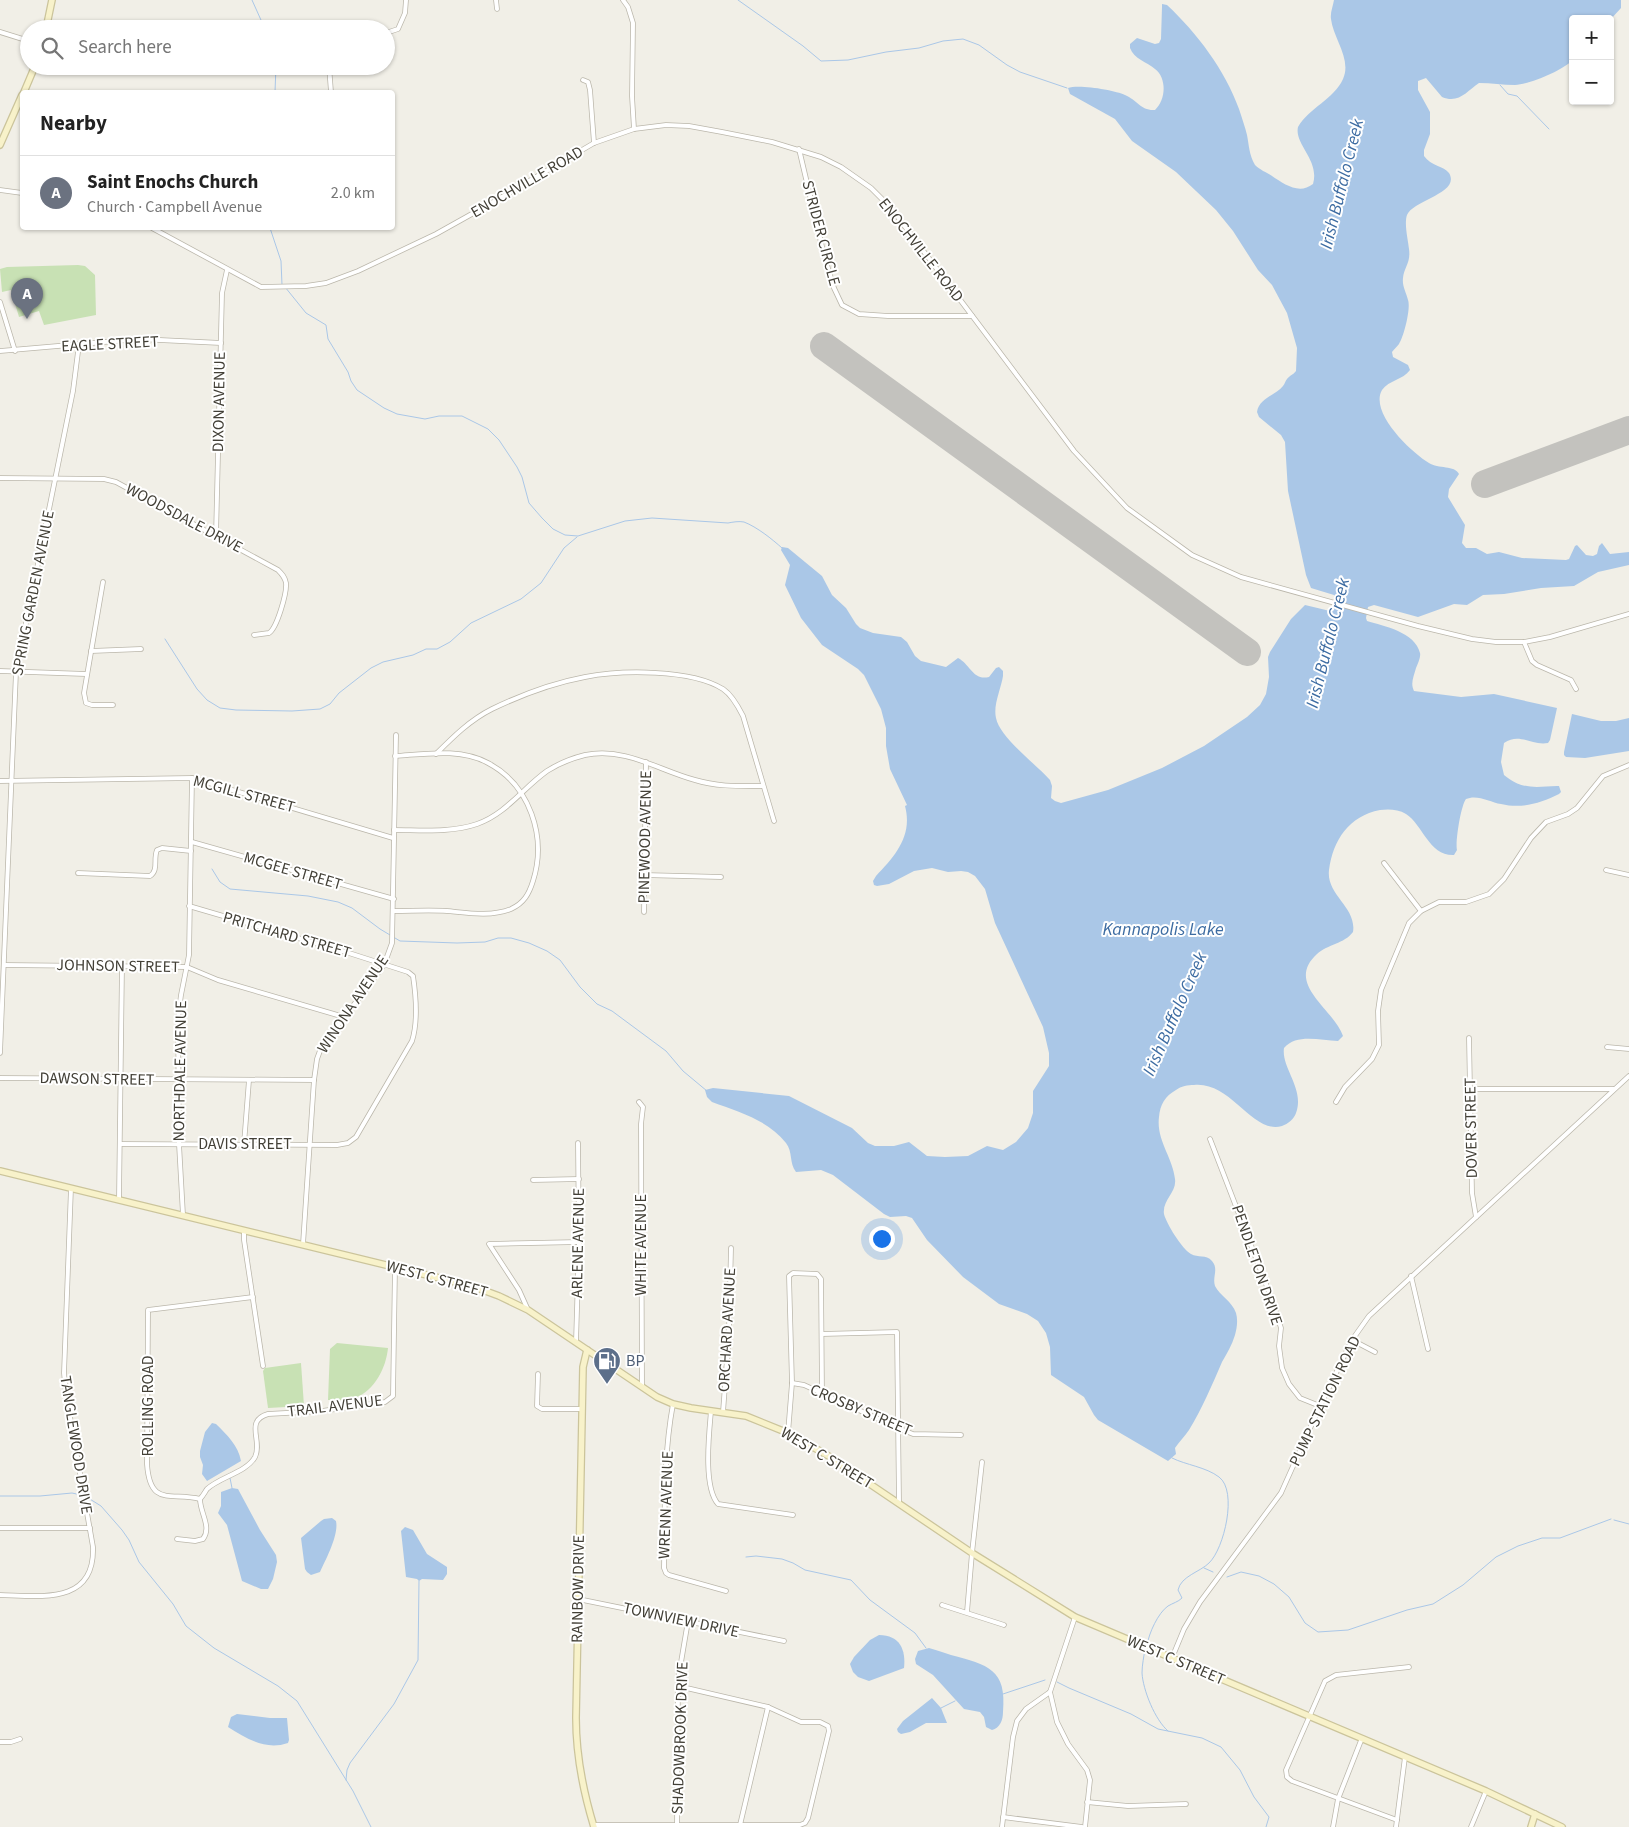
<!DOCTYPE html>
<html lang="en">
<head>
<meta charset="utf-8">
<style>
	:root { --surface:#fff; --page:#f6f6f6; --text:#222; --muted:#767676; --line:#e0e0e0; --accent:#1a73e8 }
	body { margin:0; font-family:"Source Sans 3",sans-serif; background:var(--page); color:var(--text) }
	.controls { position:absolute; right:15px; top:15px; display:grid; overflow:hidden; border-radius:5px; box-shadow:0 1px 4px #0004 }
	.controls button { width:45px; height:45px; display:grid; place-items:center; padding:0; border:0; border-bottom:1px solid var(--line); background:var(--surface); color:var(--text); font:25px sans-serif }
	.you { position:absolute; left:881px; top:1238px; width:18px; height:18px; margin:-12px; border:4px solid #fff; border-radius:50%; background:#1a73e8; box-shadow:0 0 0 8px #1a73e833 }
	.badge { display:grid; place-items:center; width:32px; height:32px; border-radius:50%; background:var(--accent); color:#fff; font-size:16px; font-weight:700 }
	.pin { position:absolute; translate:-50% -41px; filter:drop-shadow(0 1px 2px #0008) }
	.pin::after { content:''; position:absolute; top:26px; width:18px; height:15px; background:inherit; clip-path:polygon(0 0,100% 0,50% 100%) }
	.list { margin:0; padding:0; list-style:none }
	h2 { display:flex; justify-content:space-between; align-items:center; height:65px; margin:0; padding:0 20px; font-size:21px }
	h2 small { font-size:16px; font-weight:400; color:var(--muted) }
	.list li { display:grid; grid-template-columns:32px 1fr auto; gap:15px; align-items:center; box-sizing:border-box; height:75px; padding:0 20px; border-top:1px solid var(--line) }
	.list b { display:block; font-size:19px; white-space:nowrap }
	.list p { margin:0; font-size:16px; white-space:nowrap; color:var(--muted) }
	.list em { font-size:16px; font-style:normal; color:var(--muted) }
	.icon { flex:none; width:28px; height:28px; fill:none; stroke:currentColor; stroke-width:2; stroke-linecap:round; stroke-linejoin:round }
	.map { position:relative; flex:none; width:1629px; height:1827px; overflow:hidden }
	.search { position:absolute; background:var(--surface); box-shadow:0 1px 4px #0004; left:20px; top:20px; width:375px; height:55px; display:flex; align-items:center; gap:12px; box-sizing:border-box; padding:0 18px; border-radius:28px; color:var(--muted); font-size:19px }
	.panel { position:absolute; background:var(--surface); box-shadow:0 1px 4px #0004; left:20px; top:90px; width:375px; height:140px; border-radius:5px }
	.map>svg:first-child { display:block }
	.green { fill:#c8e1b4 }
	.water { fill:#aac7e7 }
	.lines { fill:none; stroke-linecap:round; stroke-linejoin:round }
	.stream { stroke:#aac7e7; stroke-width:1 }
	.runway { stroke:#c3c2be; stroke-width:28 }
	.street-casing { stroke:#bbb7ab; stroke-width:5.5 }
	.secondary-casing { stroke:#cbc49b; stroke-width:8 }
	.street { stroke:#fff; stroke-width:4 }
	.secondary { stroke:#f8f2ca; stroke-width:5.5 }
	.labels { text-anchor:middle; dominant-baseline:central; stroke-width:4; stroke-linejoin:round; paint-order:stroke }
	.street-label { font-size:16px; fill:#434037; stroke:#fff }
	.service-label { font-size:16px; fill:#4e5e75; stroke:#fff; text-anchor:start }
	.water-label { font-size:18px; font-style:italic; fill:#3d6ca2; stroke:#fff }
</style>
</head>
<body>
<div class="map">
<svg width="1629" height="1827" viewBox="0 0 1629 1827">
	<rect width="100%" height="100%" fill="#f1efe7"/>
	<g class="green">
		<polygon points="78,265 85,266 95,275 96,315 44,325 39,311 19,317 11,290 2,292 0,269 7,267"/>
		<path d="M337,1343L388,1348C386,1368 375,1390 355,1398C346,1401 336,1400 328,1400L330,1349Z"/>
		<polygon points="301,1363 304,1406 268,1408 263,1371 265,1368"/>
	</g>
	<g class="water">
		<path d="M1334,0H1621V8L1610,20V19H1573V60C1561,71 1531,84 1515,85C1503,85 1491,83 1479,83C1467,91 1459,104 1442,97L1426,78L1418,81V90L1430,112V134L1424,150V156C1431,166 1444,166 1449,173C1461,193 1413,200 1407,215C1404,224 1408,239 1409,249C1411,263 1404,267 1403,278C1402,286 1406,292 1408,300C1411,308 1404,336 1399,344C1397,347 1394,349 1392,352L1393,357L1408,365L1410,370C1403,380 1389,380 1382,390C1369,413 1412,453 1429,463C1438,469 1455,465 1459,474L1449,489L1448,497L1465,525L1462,543L1466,548H1476L1487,554L1499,552L1522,558L1566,560L1569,559L1575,546L1577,545L1586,555L1593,556L1597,554L1599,546L1602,543L1610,554L1629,552V565L1598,572L1574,586L1541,588L1504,594L1483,595L1467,605L1454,604L1418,617L1374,605L1368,607L1366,618L1367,621C1384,626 1415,632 1420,653C1421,657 1418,663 1416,668C1414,676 1410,683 1414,691L1461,697L1494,694L1557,708L1550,740L1548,743C1531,746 1520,732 1504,743L1501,762L1504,775C1522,790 1535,787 1557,786H1559L1561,792L1559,794C1541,803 1522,809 1501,804C1490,802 1477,794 1466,799C1461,805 1455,842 1457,850L1454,855C1429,856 1423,825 1406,814C1398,809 1388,809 1380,810C1349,816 1333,840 1329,870C1326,895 1357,907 1353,932C1344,944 1328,944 1317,954C1284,984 1334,1009 1343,1036L1338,1041C1321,1041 1297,1033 1284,1048C1281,1068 1305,1089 1296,1113C1294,1119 1288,1124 1282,1126C1253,1135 1231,1081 1194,1085C1188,1085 1181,1086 1176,1090C1165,1096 1160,1105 1159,1117C1156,1140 1173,1158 1175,1179C1177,1192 1162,1200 1164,1214C1166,1223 1182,1249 1191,1254C1198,1258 1206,1254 1212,1261C1219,1269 1212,1277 1215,1286C1220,1296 1232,1301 1236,1313C1238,1320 1237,1328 1235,1335C1232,1345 1227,1353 1222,1362C1212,1385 1202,1409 1189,1430C1185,1436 1179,1442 1175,1448L1176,1454L1168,1461L1098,1420L1094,1415L1084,1397L1051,1375L1050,1347L1046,1333L1038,1321L1027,1314L999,1304L963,1277L927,1240L912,1218L906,1216L890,1217L884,1214L833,1175L821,1170L796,1172C789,1163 793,1152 786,1143C768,1120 739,1112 712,1102L707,1097L705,1090L713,1088L789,1096L852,1128L868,1143L875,1146H894L909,1142L927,1156L945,1157L968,1156L987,1146L1003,1150L1016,1142L1028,1128L1033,1113V1091L1049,1066V1053L1043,1027L995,923L985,889L975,876L968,872L961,871L948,872L932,868L914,871L889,884L877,886L874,885L873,881L876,876C895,856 913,836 905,806L907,805L890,769L886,746V728L881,709L864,675L858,669L822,645L801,618L785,585L790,565L781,550L782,547L788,548L822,576L832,595L846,608L856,624L860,628L873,633L901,637L907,642L915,656L921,661L946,667L958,658C970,664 973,681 989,677L996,668L999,667L1003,671V676C1001,689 993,705 996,718C1000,738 1036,764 1050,780L1052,786L1051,798L1055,801L1061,803L1108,790L1162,768L1204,746L1247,717L1260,705L1266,694L1269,677L1268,657L1270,652L1291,619L1305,605L1330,611C1333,607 1335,600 1334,595L1311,588L1306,575L1288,491L1285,442L1281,435L1259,417L1257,412C1259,398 1275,396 1283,386C1285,384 1285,381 1287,379C1290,375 1293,375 1296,371L1297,348L1287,313L1272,285L1258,270L1233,231L1216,210L1176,172L1132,141L1115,119L1070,94L1068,88C1078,84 1115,90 1125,95C1137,100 1141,111 1155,110C1166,100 1167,78 1155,69C1147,62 1134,59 1130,48V44L1137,38L1155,44L1159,43L1161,39L1162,7V4L1167,5C1197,33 1225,70 1239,109C1242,118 1245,127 1247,135C1249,145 1249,155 1255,165C1260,170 1266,172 1272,176C1284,184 1299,195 1313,184C1320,160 1294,144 1298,127C1309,108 1334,99 1343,79C1352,59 1333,38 1331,19C1330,13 1333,6 1334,0Z"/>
		<polygon points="1572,714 1601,721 1616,721 1629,718 1629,751 1585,758 1566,757 1564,755 1564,752"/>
		<path d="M212,1423L216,1424C227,1435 238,1445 241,1461L207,1481L202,1474L203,1465L200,1457V1451L205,1432Z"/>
		<polygon points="232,1488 238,1489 260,1530 276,1555 277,1562 273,1579 268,1589 261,1589 242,1581 227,1525 218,1513 221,1506 221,1492"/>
		<path d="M332,1518L336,1521C339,1535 326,1559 320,1572L311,1575L307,1572L305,1569L301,1538L321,1521L324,1519Z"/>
		<polygon points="405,1527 413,1530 427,1554 447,1567 447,1574 443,1580 422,1579 419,1581 417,1579 406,1577 401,1531"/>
		<path d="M879,1635C900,1635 906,1650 904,1668L869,1681L858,1677L853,1672L850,1664L854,1657L870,1640Z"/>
		<path d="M929,1648C937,1650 944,1653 951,1655C988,1665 1007,1669 1003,1712C1003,1720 1000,1728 992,1730L986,1727L984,1717L980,1712L964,1709L933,1675L916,1664L915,1659L918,1651Z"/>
		<polygon points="932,1698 941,1708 947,1723 926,1723 910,1732 901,1734 898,1732 897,1729 903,1721"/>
		<path d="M237,1714L270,1718H287L289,1740L288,1743C265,1751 246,1738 228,1727L231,1717Z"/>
	</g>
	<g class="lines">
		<g class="stream">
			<polyline points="252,0 265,29"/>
			<polyline points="738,0 803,46 821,61 848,60 886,52 919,48 943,41 963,39 979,45 1007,65 1020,72 1067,88"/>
			<polyline points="1500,85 1508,94 1517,96 1549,129"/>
			<polyline points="275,92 276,66"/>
			<polyline points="270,228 281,261 282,285"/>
			<path d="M285,287L306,313L326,325L328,339L348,372L351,381L357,390L384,408L397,414L425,419L439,416H462L488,429L499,440L517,467L522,477L529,503L542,518L553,529L565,535L578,536L625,521L652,518L728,523C733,522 739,521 744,522C757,527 772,539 782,548"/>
			<polyline points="165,639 197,689 207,700 220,708 236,710 292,711 320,709 330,704 339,693 371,668 383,662 413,655 426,649 437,649 450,642 471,623 521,599 541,583 564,548 577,537"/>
			<polyline points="212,869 220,882 230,889 308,896 338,902 352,908 380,929 400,941 457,943 485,942 498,938 511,938 529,943 547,951 560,960 580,987 597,1004 612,1011 666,1051 683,1071 707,1091"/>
			<polyline points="230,1478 232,1488"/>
			<polyline points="0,1496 40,1496 72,1493 81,1495"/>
			<polyline points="85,1496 101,1506 122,1530 129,1540 139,1562 173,1604 186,1626 214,1648 278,1686 297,1701 353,1791 371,1827"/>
			<polyline points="1614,1520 1629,1524"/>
			<polyline points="746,1557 756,1556 782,1559 793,1563 805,1570 851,1580 870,1600 915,1633 926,1648"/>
			<polyline points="1204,1568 1213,1572"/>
			<polyline points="1227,1577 1241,1572 1259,1576 1274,1584 1289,1597 1305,1623 1318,1632 1348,1630 1407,1610 1433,1604 1463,1585 1496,1557 1518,1546 1542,1538 1560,1538 1611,1519"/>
			<path d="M1147,1645C1149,1633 1158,1613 1168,1606C1173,1603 1178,1602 1182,1598L1178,1590C1181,1576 1200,1572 1209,1563C1224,1549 1238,1491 1219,1477C1206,1467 1186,1465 1172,1458"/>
			<path d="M1145,1649C1144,1656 1142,1665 1142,1673C1143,1690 1155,1720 1168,1731"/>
			<polyline points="1057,1682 1069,1688 1131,1714 1158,1729 1202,1738 1221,1747 1240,1770 1254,1797 1269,1817 1266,1827"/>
			<polyline points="1003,1694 1045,1680"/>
			<polyline points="941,1708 955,1701"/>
			<polyline points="346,1780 347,1770 350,1763 394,1704 418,1660 419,1581"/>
		</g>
		<g class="runway">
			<polyline points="824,346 1247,652"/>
			<polyline points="1485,484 1629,430"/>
		</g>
		<defs>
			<g id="street">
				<polyline points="496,0 497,9"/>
				<polyline points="623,0 628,7 633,23 632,96 634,129"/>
				<polyline points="0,32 29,41"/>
				<polyline points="386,33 398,29 405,13 406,0"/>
				<polyline points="329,66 331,92"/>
				<polyline points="583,80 588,82 590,90 594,143"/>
				<polyline points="799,149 824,255 834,288 842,305 859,314 888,316 972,316"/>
				<polyline points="0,190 22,193"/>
				<polyline points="152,228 261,287 306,286 326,283 358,271 436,234 495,201 594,143 634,129 666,125 689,126 722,132 772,142 821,157 841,167 871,188 891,208 1074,451 1127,508 1192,555 1241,577 1418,626 1472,639 1496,642 1524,642 1550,637 1629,614"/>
				<polyline points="0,302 15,351"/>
				<polyline points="0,351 139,339 221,343"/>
				<path d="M0,478L104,479L116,482L278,570C282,574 285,577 286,583C287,593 277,628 269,633L254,635"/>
				<polyline points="216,535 222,293 227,270"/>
				<polyline points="103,582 84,693 86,703 92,705 113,705"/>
				<polyline points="1524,642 1532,661 1537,665 1571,680 1576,689"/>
				<polyline points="91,651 141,649"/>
				<polyline points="0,671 86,674"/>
				<path d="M436,754C453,737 470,720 492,709C521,695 553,683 585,677C621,670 691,669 723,689C732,695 738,706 743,716L774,821"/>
				<polyline points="0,781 192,778 393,838"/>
				<path d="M394,830C421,830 451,833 477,824C506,814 523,788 547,771C558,764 573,758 585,755C626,747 658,770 695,780C718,787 740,786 763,786"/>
				<polyline points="192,842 394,899"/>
				<polyline points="1384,863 1421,911"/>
				<polyline points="1606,870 1629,875"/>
				<path d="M78,873L150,876C159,870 153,859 157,850L162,848L191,851"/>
				<polyline points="644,875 721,877"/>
				<path d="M394,911C412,911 429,910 447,911C468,913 491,917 511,909C524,903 529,894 533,881C547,837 530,785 488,763C460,748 426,754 395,756"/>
				<polyline points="644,912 646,762"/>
				<polyline points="4,965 187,967 218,980 344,1017"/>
				<polyline points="1469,1038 1472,1193 1476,1217"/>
				<polyline points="1607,1047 1629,1049"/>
				<polyline points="0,1053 16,672 73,391 79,344"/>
				<polyline points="0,1078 314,1080"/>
				<polyline points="1471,1089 1614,1089"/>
				<polyline points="639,1102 643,1107 641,1124 642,1386"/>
				<polyline points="1336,1102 1345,1087 1372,1059 1379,1045 1378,1011 1381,990 1409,923 1421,911 1439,902 1466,902 1489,894 1504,879 1531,838 1546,822 1568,814 1577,808 1603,776 1629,765"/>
				<polyline points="1210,1139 1271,1297 1281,1328 1279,1346 1282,1368 1289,1384 1300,1398 1320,1406"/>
				<path d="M120,1144L337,1145L348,1143L356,1137L412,1041C418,1022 416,996 413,976L408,972L349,953L189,906"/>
				<polyline points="244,1144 249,1080"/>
				<polyline points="533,1180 579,1179"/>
				<polyline points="119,1199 122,965"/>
				<polyline points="183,1215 179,1144 178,1018 181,995 189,955 192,778"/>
				<polyline points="244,1230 244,1240 263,1366"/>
				<polyline points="303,1244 314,1080 317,1059 321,1048 384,965 392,943 396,735"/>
				<polyline points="1411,1276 1428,1349"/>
				<polyline points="528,1310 519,1290 489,1244 579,1242"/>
				<polyline points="822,1334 897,1332 899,1503"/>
				<polyline points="1352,1340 1375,1352"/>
				<polyline points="576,1342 579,1242 578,1143"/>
				<polyline points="538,1374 537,1406 542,1409 582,1409"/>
				<polyline points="792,1383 804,1385 898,1428 913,1434 961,1435"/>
				<path d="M673,1404C663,1458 665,1513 664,1568L666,1573L669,1575L726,1591"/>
				<path d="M711,1411C709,1434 703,1487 718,1504L793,1515"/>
				<polyline points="723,1412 729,1332 731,1248"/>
				<polyline points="788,1433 792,1383 789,1276 793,1273 817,1274 821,1279 822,1395"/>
				<path d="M200,1499C203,1496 205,1492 207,1489C220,1477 247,1472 255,1457C263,1441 244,1421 268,1414L322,1411L385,1402L393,1396L395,1267"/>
				<path d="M200,1499C170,1492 150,1507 147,1464L148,1310L253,1297"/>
				<polyline points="0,1528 90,1528"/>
				<path d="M177,1539L195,1541L203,1539C212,1527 200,1513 200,1499"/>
				<path d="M0,1595C41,1596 95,1605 93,1547L66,1394L64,1373L71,1188"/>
				<polyline points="578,1599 784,1641"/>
				<polyline points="942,1605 1004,1625"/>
				<polyline points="967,1612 972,1553 982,1462"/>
				<polyline points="1172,1658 1184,1629 1200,1602 1281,1493 1320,1406 1352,1340 1369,1316 1629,1076"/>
				<polyline points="1050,1692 1057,1722 1068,1744 1087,1770 1090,1780 1085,1827"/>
				<polyline points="0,1742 11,1742 20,1739"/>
				<polyline points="1087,1802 1128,1806 1186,1804"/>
				<polyline points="1003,1817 1082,1827"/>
				<polyline points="1397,1820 1292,1781 1287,1777 1286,1770 1325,1681 1336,1675 1409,1667"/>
				<polyline points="593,1825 800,1825 805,1823 808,1818 829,1731 828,1726 820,1722 801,1722 768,1707 678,1686"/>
				<polyline points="677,1825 678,1680 688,1621"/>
				<polyline points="740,1825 768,1707"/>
				<polyline points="1002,1827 1013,1737 1017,1721 1026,1709 1050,1692 1075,1617"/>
				<polyline points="1333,1827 1338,1799 1362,1738"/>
				<polyline points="1396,1827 1405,1757"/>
				<polyline points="1471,1827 1486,1791"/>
			</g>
			<g id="secondary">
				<polyline points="46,29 52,0"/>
				<polyline points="24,92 35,66"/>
				<polyline points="0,145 22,95"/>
				<polyline points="0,1171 472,1286 499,1296 528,1310 657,1397 673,1404 691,1408 746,1416 788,1433 827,1455 972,1553 1075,1617 1486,1791 1562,1827"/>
				<path d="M587,1350L583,1367L576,1718C576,1756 583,1791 594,1827"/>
				<polyline points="1531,1827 1535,1814"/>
			</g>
		</defs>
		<use href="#street" class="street-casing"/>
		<use href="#secondary" class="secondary-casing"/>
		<use href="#street" class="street"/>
		<use href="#secondary" class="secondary"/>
	</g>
	<defs>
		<symbol id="fuel-pin" viewBox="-11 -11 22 30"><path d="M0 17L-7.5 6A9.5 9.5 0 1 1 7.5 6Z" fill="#5c6f8a" stroke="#fff"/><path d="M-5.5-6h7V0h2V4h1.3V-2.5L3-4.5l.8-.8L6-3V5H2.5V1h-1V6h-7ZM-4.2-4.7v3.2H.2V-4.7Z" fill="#fff"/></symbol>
	</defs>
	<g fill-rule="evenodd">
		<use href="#fuel-pin" x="591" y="1345" width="32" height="43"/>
	</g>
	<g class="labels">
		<g class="street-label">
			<text transform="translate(527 182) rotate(-30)">ENOCHVILLE ROAD</text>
			<text transform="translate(821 233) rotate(75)">STRIDER CIRCLE</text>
			<text transform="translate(921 250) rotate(52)">ENOCHVILLE ROAD</text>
			<text transform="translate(110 344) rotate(-3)">EAGLE STREET</text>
			<text transform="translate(219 402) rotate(-89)">DIXON AVENUE</text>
			<text transform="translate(184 518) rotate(28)">WOODSDALE DRIVE</text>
			<text transform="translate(33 593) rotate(-79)">SPRING GARDEN AVENUE</text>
			<text transform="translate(244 794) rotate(15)">MCGILL STREET</text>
			<text transform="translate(645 837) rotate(-89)">PINEWOOD AVENUE</text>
			<text transform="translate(293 871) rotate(16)">MCGEE STREET</text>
			<text transform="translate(287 935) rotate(16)">PRITCHARD STREET</text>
			<text transform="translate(118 966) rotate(1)">JOHNSON STREET</text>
			<text transform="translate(353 1004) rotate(-56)">WINONA AVENUE</text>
			<text transform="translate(180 1071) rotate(-89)">NORTHDALE AVENUE</text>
			<text transform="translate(97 1079) rotate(1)">DAWSON STREET</text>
			<text transform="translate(1471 1128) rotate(-91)">DOVER STREET</text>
			<text x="245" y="1144">DAVIS STREET</text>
			<text transform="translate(578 1243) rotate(-89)">ARLENE AVENUE</text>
			<text transform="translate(641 1245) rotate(-90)">WHITE AVENUE</text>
			<text transform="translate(1257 1265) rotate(71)">PENDLETON DRIVE</text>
			<text transform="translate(437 1279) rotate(15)">WEST C STREET</text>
			<text transform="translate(727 1330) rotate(-87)">ORCHARD AVENUE</text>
			<text transform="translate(1325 1401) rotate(-64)">PUMP STATION ROAD</text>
			<text transform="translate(148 1406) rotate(-90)">ROLLING ROAD</text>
			<text transform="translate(335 1406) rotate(-7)">TRAIL AVENUE</text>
			<text transform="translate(861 1410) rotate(23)">CROSBY STREET</text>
			<text transform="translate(76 1445) rotate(81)">TANGLEWOOD DRIVE</text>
			<text transform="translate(827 1458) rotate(31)">WEST C STREET</text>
			<text transform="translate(666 1505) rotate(-88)">WRENN AVENUE</text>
			<text transform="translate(578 1589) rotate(-89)">RAINBOW DRIVE</text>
			<text transform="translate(681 1620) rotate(12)">TOWNVIEW DRIVE</text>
			<text transform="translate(1176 1660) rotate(23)">WEST C STREET</text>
			<text transform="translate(680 1738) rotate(-88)">SHADOWBROOK DRIVE</text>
		</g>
		<g class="service-label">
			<text x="626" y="1361">BP</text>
		</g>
		<g class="water-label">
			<text transform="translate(1342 184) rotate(-76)">Irish Buffalo Creek</text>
			<text transform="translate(1328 643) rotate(-76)">Irish Buffalo Creek</text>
			<text x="1163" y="929">Kannapolis Lake</text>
			<text transform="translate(1175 1014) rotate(-66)">Irish Buffalo Creek</text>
		</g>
	</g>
</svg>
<div class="controls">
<button>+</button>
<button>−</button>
</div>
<div class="you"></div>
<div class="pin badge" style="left:27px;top:319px;background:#6b7280">A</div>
<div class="search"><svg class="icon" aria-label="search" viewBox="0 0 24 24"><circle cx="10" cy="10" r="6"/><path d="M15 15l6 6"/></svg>Search here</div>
<section class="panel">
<h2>Nearby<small></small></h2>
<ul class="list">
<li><span class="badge" style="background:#6b7280">A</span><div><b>Saint Enochs Church</b><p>Church · Campbell Avenue</p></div><em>2.0 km</em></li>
</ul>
</section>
</div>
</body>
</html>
